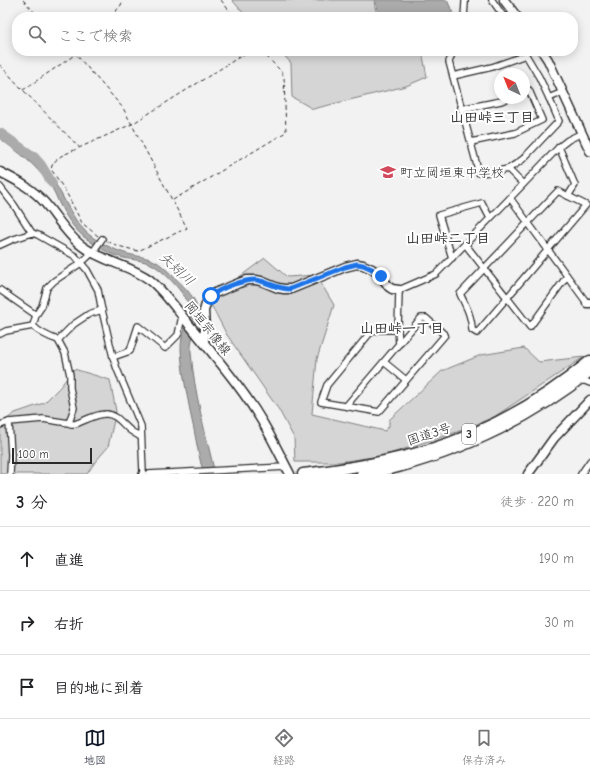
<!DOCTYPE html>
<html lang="ja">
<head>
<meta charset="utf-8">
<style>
	:root { --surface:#fff; --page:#f6f6f6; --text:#202124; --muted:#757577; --line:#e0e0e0; --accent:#111827 }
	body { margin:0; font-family:"Comic Neue","Klee One",sans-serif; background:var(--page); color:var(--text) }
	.compass { position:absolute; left:494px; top:68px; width:36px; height:36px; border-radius:50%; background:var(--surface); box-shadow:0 2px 10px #0003; rotate:317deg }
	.scale { position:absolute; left:12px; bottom:10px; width:80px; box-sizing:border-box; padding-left:4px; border:2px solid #2b2b2b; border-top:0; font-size:11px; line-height:14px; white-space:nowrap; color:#2b2b2b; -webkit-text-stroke:3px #fff; paint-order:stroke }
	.stop { position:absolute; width:12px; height:12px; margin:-9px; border:3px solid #1a73e8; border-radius:50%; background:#fff }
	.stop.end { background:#1a73e8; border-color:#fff; box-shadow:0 1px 4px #0008 }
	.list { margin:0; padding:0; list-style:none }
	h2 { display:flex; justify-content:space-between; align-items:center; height:52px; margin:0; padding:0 16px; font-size:17px }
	h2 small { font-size:13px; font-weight:400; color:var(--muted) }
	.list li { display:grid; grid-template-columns:26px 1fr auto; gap:12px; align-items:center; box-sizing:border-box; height:64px; padding:0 16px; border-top:1px solid var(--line) }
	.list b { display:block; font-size:15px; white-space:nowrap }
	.list em { font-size:13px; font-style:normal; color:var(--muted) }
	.icon { flex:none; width:22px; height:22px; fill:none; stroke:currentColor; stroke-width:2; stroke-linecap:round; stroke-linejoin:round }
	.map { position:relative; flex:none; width:590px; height:474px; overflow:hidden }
	.search { position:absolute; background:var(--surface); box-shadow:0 2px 10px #0003; left:12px; right:12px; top:12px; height:44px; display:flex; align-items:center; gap:10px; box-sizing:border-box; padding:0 14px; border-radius:16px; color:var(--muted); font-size:15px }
	.sheet { height:244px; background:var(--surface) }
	nav { display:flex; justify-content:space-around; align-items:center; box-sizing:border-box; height:56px; border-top:1px solid var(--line); background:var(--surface); font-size:11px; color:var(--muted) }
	nav a { display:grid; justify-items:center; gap:2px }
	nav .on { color:var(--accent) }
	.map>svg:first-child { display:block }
	.green { fill:#d5d5d5; stroke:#808080 }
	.water { fill:#ababab; stroke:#787878 }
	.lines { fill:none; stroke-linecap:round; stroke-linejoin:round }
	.river { stroke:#ababab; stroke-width:10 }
	.street-casing { stroke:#2b2b2b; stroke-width:8 }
	.secondary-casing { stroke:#2b2b2b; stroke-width:11 }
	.highway-casing { stroke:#2b2b2b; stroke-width:13 }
	.path { stroke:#2b2b2b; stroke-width:1; stroke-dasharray:4 3; stroke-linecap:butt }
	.street { stroke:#fff; stroke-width:5.5 }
	.secondary { stroke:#fff; stroke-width:8 }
	.highway { stroke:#fff; stroke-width:10 }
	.route { stroke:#1a73e8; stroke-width:5 }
	.labels { text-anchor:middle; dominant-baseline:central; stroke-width:4; stroke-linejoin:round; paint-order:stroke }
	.shield { fill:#fff; stroke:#6b6b6b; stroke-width:1 }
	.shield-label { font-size:12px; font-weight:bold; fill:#2b2b2b }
	.poi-label { font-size:13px; fill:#2b2b2b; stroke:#fff; text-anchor:start }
	.street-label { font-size:13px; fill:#2b2b2b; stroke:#fff }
	.neighbourhood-label { font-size:14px; font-weight:bold; fill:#2b2b2b; stroke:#fff }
	.water-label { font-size:14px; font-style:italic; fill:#585858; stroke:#fff }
</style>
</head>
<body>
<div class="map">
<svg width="590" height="474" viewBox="0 0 590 474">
	<rect width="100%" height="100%" fill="#f2f2f2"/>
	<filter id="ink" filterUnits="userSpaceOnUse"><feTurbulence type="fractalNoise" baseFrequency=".025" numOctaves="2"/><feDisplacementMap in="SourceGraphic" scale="8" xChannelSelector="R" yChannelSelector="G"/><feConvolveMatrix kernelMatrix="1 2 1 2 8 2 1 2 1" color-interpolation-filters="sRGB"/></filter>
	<g filter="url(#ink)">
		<g class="green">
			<polygon points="232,0 374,0 375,7 378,17 247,17"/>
			<polygon points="280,51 422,51 427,77 406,86 313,109 292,97 291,63"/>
			<polygon points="265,258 287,277 316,275 334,305 317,359 312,414 385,431 389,426 389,420 442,371 481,355 524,348 539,362 584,357 494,417 457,432 386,455 339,462 295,462 294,438 279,410 227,335 207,297 238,278"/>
			<polygon points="74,369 110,380 116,411 108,447 95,462 87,474 0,474 0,424 15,413 44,403 60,387"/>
		</g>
		<g class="water">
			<polygon points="375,0 447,0 452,11 453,17 380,17"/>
			<path d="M0,134C22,148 41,164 56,185C66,201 72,218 85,231C95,241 114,250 128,254C140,257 152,257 162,266C171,274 193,293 196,304C200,320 190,336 191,352C194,393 206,434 215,474H205L201,464C197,448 195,432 191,416C187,394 182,373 181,350C181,345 181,340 183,335C185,326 192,315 189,306C186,294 162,269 151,264C142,260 133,260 124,258C110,255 96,246 84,237C73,228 65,215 59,203C56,196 54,190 49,184C35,164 20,153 0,139Z"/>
		</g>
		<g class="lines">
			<polyline class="river" points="0,133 34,157 41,165 52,183"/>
			<defs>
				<g id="street">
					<polyline points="492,0 504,17"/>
					<polyline points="464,17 465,3 465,0"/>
					<polyline points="453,51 449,62 479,173 498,171 508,169 523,184"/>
					<polyline points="453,76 492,67 526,55 539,77 549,98 563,92"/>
					<polyline points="461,109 501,101 509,98"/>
					<polyline points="471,142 515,133 542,120 529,90 524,92"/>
					<polyline points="559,147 575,185 568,196"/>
					<polyline points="508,169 516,164 523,159 559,121 549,98"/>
					<polyline points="0,187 14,205 32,233"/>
					<path d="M558,191L586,205L477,333L472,330C472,317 466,306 460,294Z"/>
					<polyline points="510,198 559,147 568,140 582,133"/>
					<polyline points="465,244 530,327 567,276"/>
					<polyline points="0,245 11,240 32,233 38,235 75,256 87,270 98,290 101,306 113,357 117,369 141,426 143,472 142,474"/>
					<polyline points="452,258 439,215 482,203 490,218"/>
					<polyline points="0,290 36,315"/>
					<path d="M33,326C40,333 49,337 58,340L65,353L70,375V388L74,408L69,423"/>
					<polyline points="33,326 36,315 42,306 47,288 54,281 81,263 92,253 102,239"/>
					<polyline points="0,334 6,331 33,326"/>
					<polyline points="58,340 74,324 89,314 102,310"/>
					<polyline points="399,344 398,330 399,290 436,274 510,198 587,303"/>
					<polyline points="113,357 130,351 138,326 165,348 178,335 182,316"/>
					<polyline points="384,362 406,380"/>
					<polyline points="579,381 585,381 590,383"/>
					<polyline points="346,406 421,318 426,318 445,335 379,412 321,402 327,385 370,333 377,330 398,330"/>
					<polyline points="9,422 11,455 10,474"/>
					<path d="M0,425L9,422L43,419L69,423L71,424H75C84,421 96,414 105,414C116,413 123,425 131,431C134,433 138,435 141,437"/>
					<polyline points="148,474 286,467"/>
					<polyline points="581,474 590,461"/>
				</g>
				<g id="secondary">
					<polyline points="504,0 517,17"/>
					<polyline points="542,51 548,60 590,151"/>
					<path d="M0,172C16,180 33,189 45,203C57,217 67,235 82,246C103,262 130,265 150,280C166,293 179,313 192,328C217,359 243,389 263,423C273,440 281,457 290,474"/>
					<polyline points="587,303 590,303"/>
					<polyline points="204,342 205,329 204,311 206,304 208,300 215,293 239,283 247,280 256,280 261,281 278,288 284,289 291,289 345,267 357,264 363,265 372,269 381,276 389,287 392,289 399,290"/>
					<polyline points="528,474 554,438 590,400"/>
				</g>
				<g id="highway">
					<path d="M303,474C346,469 388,462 428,450C487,432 543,400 590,361"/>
					<path d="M362,474C374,472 387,470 398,467C468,448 534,416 590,371"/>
				</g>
			</defs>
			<use href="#street" class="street-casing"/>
			<use href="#secondary" class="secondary-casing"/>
			<use href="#highway" class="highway-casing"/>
			<g class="path">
				<polyline points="23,0 39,17"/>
				<polyline points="221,0 234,17"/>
				<polyline points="111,17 121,5 123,0"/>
				<polyline points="73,51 123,108 187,228 138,251 118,246 107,241"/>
				<polyline points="0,65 23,90 79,147"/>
				<polyline points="23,90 76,54 79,51"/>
				<polyline points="173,200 286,132 284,77 281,71 261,51"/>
				<polyline points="98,236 82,223 66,192 51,169 53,163 61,156 132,124 249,51"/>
			</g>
			<use href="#street" class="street"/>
			<use href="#secondary" class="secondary"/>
			<use href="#highway" class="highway"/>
		</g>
	</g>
	<g class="lines" filter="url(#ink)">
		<path class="route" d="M211,296C220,288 249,277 261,281C271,284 279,289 290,289L345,267L357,264L363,265L372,269L381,276"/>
	</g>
	<defs>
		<symbol id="school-bare" viewBox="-9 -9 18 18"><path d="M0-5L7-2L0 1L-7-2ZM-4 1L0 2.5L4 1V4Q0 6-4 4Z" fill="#d1495b" stroke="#fff" stroke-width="2.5" paint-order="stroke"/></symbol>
	</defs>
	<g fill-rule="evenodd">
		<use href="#school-bare" x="377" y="161" width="22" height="22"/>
	</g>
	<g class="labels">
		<rect class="shield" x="462" y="424" width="14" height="20" rx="3"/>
		<g class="shield-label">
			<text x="469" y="434">3</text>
		</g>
		<g class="poi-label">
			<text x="400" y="172">町立岡垣東中学校</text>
		</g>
		<g class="street-label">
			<text transform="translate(208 328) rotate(51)">岡垣宗像線</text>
			<text transform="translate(429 434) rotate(-18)">国道3号</text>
		</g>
		<g class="neighbourhood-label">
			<text x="492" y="117">山田峠三丁目</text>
			<text x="448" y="238">山田峠二丁目</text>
			<text x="402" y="328">山田峠一丁目</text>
		</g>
		<g class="water-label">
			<text transform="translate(177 269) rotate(43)">矢矧川</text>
		</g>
	</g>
</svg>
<svg class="compass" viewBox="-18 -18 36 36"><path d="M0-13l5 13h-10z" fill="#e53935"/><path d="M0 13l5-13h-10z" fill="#757577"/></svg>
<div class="scale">100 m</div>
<div class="stop" style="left:211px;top:296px"></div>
<div class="stop end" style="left:381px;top:276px"></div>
<div class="search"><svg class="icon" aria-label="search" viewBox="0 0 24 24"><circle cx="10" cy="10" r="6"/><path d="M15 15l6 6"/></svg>ここで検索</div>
</div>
<section class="sheet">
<h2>3 分<small>徒歩 · 220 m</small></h2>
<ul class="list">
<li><svg class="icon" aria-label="ahead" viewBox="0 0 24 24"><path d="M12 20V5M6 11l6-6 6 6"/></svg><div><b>直進</b></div><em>190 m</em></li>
<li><svg class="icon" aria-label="right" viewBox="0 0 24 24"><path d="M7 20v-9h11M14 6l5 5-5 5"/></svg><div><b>右折</b></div><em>30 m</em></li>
<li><svg class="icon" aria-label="arrive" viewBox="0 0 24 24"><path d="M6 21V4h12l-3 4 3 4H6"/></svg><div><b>目的地に到着</b></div></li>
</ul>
</section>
<nav>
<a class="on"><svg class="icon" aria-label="map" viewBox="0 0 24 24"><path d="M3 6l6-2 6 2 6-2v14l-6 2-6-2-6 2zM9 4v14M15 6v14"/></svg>地図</a>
<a><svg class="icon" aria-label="directions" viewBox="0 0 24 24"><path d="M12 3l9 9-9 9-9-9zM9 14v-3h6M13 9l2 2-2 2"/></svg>経路</a>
<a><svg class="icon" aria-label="saved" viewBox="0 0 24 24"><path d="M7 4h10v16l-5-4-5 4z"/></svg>保存済み</a>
</nav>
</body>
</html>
